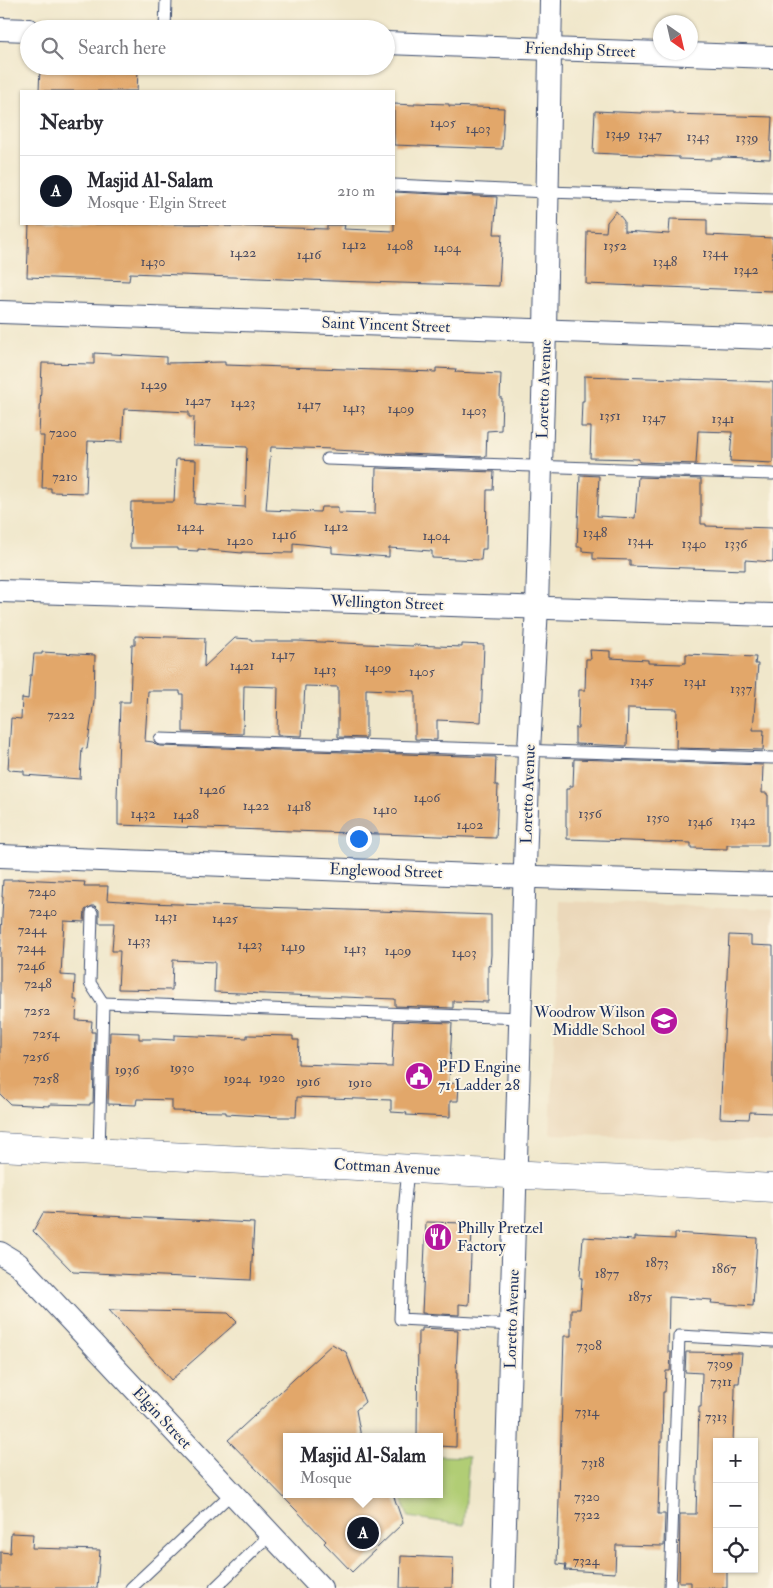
<!DOCTYPE html>
<html lang="en">
<head>
<meta charset="utf-8">
<style>
	:root { --surface:#fff; --page:#f7f7f7; --text:#2b2b33; --muted:#7c7c81; --line:#e1e1e2; --accent:#111827 }
	body { margin:0; font-family:"IM FELL Double Pica",serif; background:var(--page); color:var(--text) }
	.controls { position:absolute; right:15px; bottom:15px; display:grid; overflow:hidden; border-radius:0px; box-shadow:0 1px 4px #0004 }
	.controls button { width:45px; height:45px; display:grid; place-items:center; padding:0; border:0; border-bottom:1px solid var(--line); background:var(--surface); color:var(--text); font:25px sans-serif }
	.compass { position:absolute; left:653px; top:15px; width:45px; height:45px; border-radius:50%; background:var(--surface); box-shadow:0 1px 4px #0004; rotate:146deg }
	.you { position:absolute; left:358px; top:838px; width:18px; height:18px; margin:-12px; border:4px solid #fff; border-radius:50%; background:#1a73e8; box-shadow:0 0 0 8px #1a73e833 }
	.badge { display:grid; place-items:center; width:32px; height:32px; border-radius:50%; background:var(--accent); color:#fff; font-size:16px; font-weight:700 }
	.pin { position:absolute; translate:-50% -50%; border:2px solid #fff; box-shadow:0 1px 5px #0006 }
	.popup { position:absolute; left:283px; top:1433px; width:160px; height:65px; box-sizing:border-box; display:grid; place-content:center; border-radius:0px; background:var(--surface); filter:drop-shadow(0 1px 4px #0005); font-size:16px; white-space:nowrap; color:var(--muted) }
	.popup b { font-size:19px; color:var(--text) }
	.popup::after { content:''; position:absolute; left:50%; top:100%; margin-left:-10px; border:10px solid transparent; border-top-color:var(--surface) }
	.list { margin:0; padding:0; list-style:none }
	h2 { display:flex; justify-content:space-between; align-items:center; height:65px; margin:0; padding:0 20px; font-size:21px }
	h2 small { font-size:16px; font-weight:400; color:var(--muted) }
	.list li { display:grid; grid-template-columns:32px 1fr auto; gap:15px; align-items:center; box-sizing:border-box; height:70px; padding:0 20px; border-top:1px solid var(--line) }
	.list b { display:block; font-size:19px; white-space:nowrap }
	.list p { margin:0; font-size:16px; white-space:nowrap; color:var(--muted) }
	.list em { font-size:16px; font-style:normal; color:var(--muted) }
	.icon { flex:none; width:28px; height:28px; fill:none; stroke:currentColor; stroke-width:2; stroke-linecap:round; stroke-linejoin:round }
	.map { position:relative; flex:none; width:773px; height:1588px; overflow:hidden }
	.search { position:absolute; background:var(--surface); box-shadow:0 1px 4px #0004; left:20px; top:20px; width:375px; height:55px; display:flex; align-items:center; gap:12px; box-sizing:border-box; padding:0 18px; border-radius:28px; color:var(--muted); font-size:19px }
	.panel { position:absolute; background:var(--surface); box-shadow:0 1px 4px #0004; left:20px; top:90px; width:375px; height:135px; border-radius:0px }
	.map>svg:first-child { display:block }
	.built { fill:#ebd8ba }
	.green { fill:#b1cd74; stroke:#667e69 }
	.building { fill:#e2a76a }
	.lines { fill:none; stroke-linecap:round; stroke-linejoin:round }
	.service-casing { stroke:#3b4b6e; stroke-width:13 }
	.minor-casing { stroke:#3b4b6e; stroke-width:24 }
	.primary-casing { stroke:#3b4b6e; stroke-width:29 }
	.service { stroke:#fff; stroke-width:11 }
	.minor { stroke:#fff; stroke-width:22 }
	.primary { stroke:#fff; stroke-width:28 }
	.labels { text-anchor:middle; dominant-baseline:central; stroke-width:4; stroke-linejoin:round; paint-order:stroke }
	.number-label { font-size:14px; fill:#4d4d61 }
	.street-label { font-size:16px; fill:#1b2f5e; stroke:#fcf5e5 }
	.poi-label { font-size:16px; fill:#1b2f5e; stroke:#fcf5e5; text-anchor:start }
</style>
</head>
<body>
<div class="map">
<svg width="773" height="1588" viewBox="0 0 773 1588">
	<rect width="100%" height="100%" fill="#fcf5e5"/>
	<filter id="ink" filterUnits="userSpaceOnUse"><feTurbulence type="fractalNoise" baseFrequency=".02" numOctaves="2"/><feDisplacementMap in="SourceGraphic" scale="10" xChannelSelector="R" yChannelSelector="G"/><feConvolveMatrix kernelMatrix="1 2 1 2 8 2 1 2 1" color-interpolation-filters="sRGB"/></filter>
	<filter id="wash" filterUnits="userSpaceOnUse"><feTurbulence type="fractalNoise" baseFrequency=".0096" numOctaves="4" result="noise"/><feDisplacementMap in="SourceGraphic" scale="20" xChannelSelector="R" yChannelSelector="G"/><feGaussianBlur stdDeviation="1.12" result="paint"/><feColorMatrix in="noise" values="0 0 0 0 0 0 0 0 0 0 0 0 0 0 0 0 0 1.4 0 .05"/><feComposite in="paint" operator="in"/></filter>
	<g filter="url(#wash)">
		<rect width="100%" height="100%" fill="#f0e7cb"/>
		<polygon class="built" points="560,901 773,909 773,1142 550,1134"/>
		<polygon class="green" points="439,1456 469,1457 464,1525 408,1517 401,1494 439,1494"/>
		<g id="blocks">
			<g class="building">
				<polygon points="40,67 138,71 137,91 39,91"/>
				<polygon points="415,103 449,104 449,106 504,108 502,149 394,145 394,104 415,105"/>
				<polygon points="595,111 642,113 642,112 674,112 674,114 772,117 770,159 722,157 722,158 711,158 711,160 679,159 679,157 593,153"/>
				<polygon points="394,192 497,197 494,234 502,234 499,286 333,281 130,273 129,281 27,277 29,224 199,224 225,225 225,226 327,229 327,225 345,225 344,229 394,231"/>
				<polygon points="616,211 624,221 624,231 669,234 670,219 707,220 707,235 773,238 772,291 586,284 587,231 606,232 607,222"/>
				<polygon points="94,353 166,357 166,363 225,362 225,365 436,372 436,368 456,369 455,372 501,374 500,398 502,398 501,430 487,431 486,457 376,453 376,452 334,450 334,449 271,447 266,510 320,512 321,507 338,507 338,513 375,514 376,468 494,472 493,490 487,490 486,549 482,549 481,560 432,558 432,551 389,548 389,557 332,553 332,547 293,543 293,553 242,552 242,553 198,549 198,551 178,550 178,548 130,548 131,502 174,502 176,459 196,460 195,504 245,507 247,447 193,445 194,417 189,417 189,412 124,409 122,442 88,441 86,493 51,492 51,488 42,488 44,436 39,436 42,363 94,364"/>
				<polygon points="584,376 773,382 773,463 730,461 732,432 698,431 696,464 639,462 639,459 590,458 591,427 581,427 582,401 584,401"/>
				<polygon points="580,475 599,476 597,516 635,518 638,477 701,479 701,524 706,524 706,526 773,528 773,562 745,560 745,570 630,566 630,560 593,559 593,552 582,551 582,547 577,547"/>
				<polygon points="135,636 205,638 204,667 235,638 251,639 252,641 298,641 413,646 413,645 462,647 462,644 484,645 481,722 437,720 437,740 415,739 415,691 366,689 366,738 338,737 338,687 305,686 302,736 277,735 278,687 244,686 243,734 183,732 183,694 180,694 180,691 148,691 145,741 153,742 156,745 160,746 496,757 495,785 498,785 496,838 118,825 118,799 117,798 120,702 130,702 132,645 135,645"/>
				<polygon points="590,650 610,651 610,658 648,660 648,663 683,664 683,663 686,663 686,654 756,657 755,664 758,664 753,730 764,730 763,750 676,748 677,709 628,708 627,746 575,744 575,728 578,728 579,690 585,690 586,659 591,659"/>
				<polygon points="42,652 95,655 94,701 87,749 82,748 80,779 24,775 24,771 8,770 11,718 21,719 22,698 28,699 30,675 32,675 34,654 42,654"/>
				<polygon points="574,759 763,765 762,793 767,793 767,795 768,795 768,845 727,845 727,849 691,848 691,843 567,839 567,828 566,827 566,789 570,789 570,786 573,786"/>
				<polygon points="18,879 85,882 84,886 108,886 107,900 149,903 491,915 491,955 490,966 488,965 488,1002 453,1001 453,1008 395,1006 395,999 214,992 215,962 173,960 172,990 118,989 120,951 112,951 114,923 99,923 99,910 95,906 92,906 85,910 84,922 64,921 61,975 75,976 74,1000 77,1000 76,1020 92,1021 91,1032 95,1032 93,1103 90,1103 90,1105 50,1104 50,1106 10,1104 0,1094 0,955 3,897 2,897 3,880 18,880"/>
				<polygon points="729,935 751,936 751,945 773,946 773,1113 750,1112 749,1119 720,1118"/>
				<polygon points="394,1021 452,1023 449,1083 459,1084 458,1101 450,1101 450,1117 406,1115 407,1113 391,1112 391,1100 297,1097 296,1117 279,1117 226,1114 226,1112 172,1111 172,1100 137,1099 136,1105 108,1104 110,1032 139,1033 139,1039 156,1039 174,1040 174,1035 247,1038 247,1035 293,1036 293,1040 299,1040 298,1064 392,1067"/>
				<polygon points="43,1213 254,1223 251,1280 73,1272 33,1231"/>
				<polygon points="426,1222 465,1223 472,1230 469,1305 459,1304 459,1315 422,1313"/>
				<polygon points="675,1233 757,1238 753,1306 711,1303 712,1300 669,1297 668,1352 671,1352 670,1371 666,1371 665,1392 663,1392 662,1442 660,1442 658,1514 665,1514 664,1546 616,1545 615,1573 565,1570 566,1565 557,1564 564,1336 571,1336 571,1309 580,1309 582,1278 580,1278 583,1237 634,1240 634,1237 675,1239"/>
				<polygon points="109,1310 228,1313 237,1322 171,1380"/>
				<polygon points="422,1328 458,1330 456,1373 457,1373 456,1447 439,1446 439,1437 417,1437 418,1331 422,1331"/>
				<polygon points="332,1344 346,1352 365,1402 356,1410 361,1437 287,1437 287,1494 393,1494 403,1523 352,1572 324,1543 326,1541 228,1440"/>
				<polygon points="686,1352 742,1353 739,1383 735,1383 735,1391 733,1442 717,1442 717,1569 727,1569 727,1588 691,1588 691,1582 679,1582 680,1514 696,1514 699,1407 701,1407 702,1373 685,1372"/>
				<polygon points="11,1533 33,1534 32,1548 100,1550 97,1588 0,1588 0,1552 10,1553"/>
				<polygon points="401,1556 453,1558 452,1588 400,1588"/>
			</g>
		</g>
	</g>
	<g filter="url(#ink)">
		<use href="#blocks" fill-opacity="0" stroke="#3b4b6e" stroke-width="1"/>
		<g class="lines">
			<defs>
				<g id="service">
					<polyline points="165,29 166,0"/>
					<polyline points="394,185 547,192 773,199"/>
					<polyline points="327,459 773,474"/>
					<polyline points="160,739 773,758"/>
					<polyline points="92,913 90,983 103,1003"/>
					<polyline points="99,1152 103,1003 521,1018"/>
					<polyline points="408,1169 404,1211 400,1319 511,1325"/>
					<polyline points="131,1588 232,1493"/>
					<polyline points="215,1588 271,1534"/>
					<polyline points="670,1588 679,1336 773,1341"/>
				</g>
				<g id="minor">
					<polyline points="0,29 29,30"/>
					<polyline points="386,43 773,57"/>
					<polyline points="0,312 773,338"/>
					<polyline points="0,591 773,615"/>
					<polyline points="0,856 499,876 773,884"/>
					<polyline points="0,1253 18,1264 321,1588"/>
					<polyline points="503,1588 524,895 529,750 537,607 541,466 545,330 551,0"/>
				</g>
				<polyline id="primary" points="0,1147 773,1188"/>
			</defs>
			<use href="#service" class="service-casing"/>
			<use href="#minor" class="minor-casing"/>
			<use href="#primary" class="primary-casing"/>
			<use href="#service" class="service"/>
			<use href="#minor" class="minor"/>
			<use href="#primary" class="primary"/>
		</g>
	</g>
	<defs>
		<symbol id="school-disc" viewBox="-11 -11 22 22"><circle r="9.5" fill="#b5179e" stroke="#fcf5e5"/><path d="M0-5L7-2L0 1L-7-2ZM-4 1L0 2.5L4 1V4Q0 6-4 4Z" fill="#fff"/></symbol>
		<symbol id="civic-disc" viewBox="-11 -11 22 22"><circle r="9.5" fill="#b5179e" stroke="#fcf5e5"/><path d="M-.6-6.5H3V-4.5H.6V-3L4-1V1h2V6H-6V1h2V-1L-.6-3ZM-1.2 2.5V6h2.4V2.5Z" fill="#fff"/></symbol>
		<symbol id="restaurant-disc" viewBox="-11 -11 22 22"><circle r="9.5" fill="#b5179e" stroke="#fcf5e5"/><path d="M-5-6h1v4h1v-4h1v4h1v-4h1v5L-1.5 .5V6h-2V.5L-5-1ZM5-6V6H3V1.5H1.5Q1.5-4 5-6Z" fill="#fff"/></symbol>
	</defs>
	<g fill-rule="evenodd">
		<use href="#school-disc" x="648" y="1005" width="32" height="32"/>
		<use href="#civic-disc" x="403" y="1060" width="32" height="32"/>
		<use href="#restaurant-disc" x="422" y="1221" width="32" height="32"/>
	</g>
	<g class="labels">
		<g class="number-label">
			<text x="443" y="122">1405</text>
			<text x="478" y="128">1403</text>
			<text x="618" y="133">1349</text>
			<text x="650" y="134">1347</text>
			<text x="698" y="136">1343</text>
			<text x="747" y="137">1339</text>
			<text x="354" y="244">1412</text>
			<text x="400" y="245">1408</text>
			<text x="615" y="245">1352</text>
			<text x="447" y="247">1404</text>
			<text x="243" y="252">1422</text>
			<text x="715" y="252">1344</text>
			<text x="309" y="254">1416</text>
			<text x="153" y="261">1430</text>
			<text x="665" y="261">1348</text>
			<text x="746" y="269">1342</text>
			<text x="154" y="384">1429</text>
			<text x="198" y="400">1427</text>
			<text x="243" y="402">1423</text>
			<text x="309" y="404">1417</text>
			<text x="354" y="407">1413</text>
			<text x="401" y="408">1409</text>
			<text x="474" y="410">1403</text>
			<text x="610" y="415">1351</text>
			<text x="654" y="417">1347</text>
			<text x="723" y="418">1341</text>
			<text x="63" y="432">7200</text>
			<text x="65" y="476">7210</text>
			<text x="190" y="526">1424</text>
			<text x="336" y="526">1412</text>
			<text x="595" y="532">1348</text>
			<text x="284" y="534">1416</text>
			<text x="436" y="535">1404</text>
			<text x="240" y="540">1420</text>
			<text x="640" y="540">1344</text>
			<text x="694" y="543">1340</text>
			<text x="736" y="543">1336</text>
			<text x="283" y="654">1417</text>
			<text x="242" y="665">1421</text>
			<text x="378" y="667">1409</text>
			<text x="325" y="669">1413</text>
			<text x="422" y="671">1405</text>
			<text x="642" y="680">1345</text>
			<text x="695" y="681">1341</text>
			<text x="741" y="688">1337</text>
			<text x="61" y="714">7222</text>
			<text x="212" y="789">1426</text>
			<text x="427" y="797">1406</text>
			<text x="256" y="805">1422</text>
			<text x="299" y="806">1418</text>
			<text x="385" y="809">1410</text>
			<text x="143" y="813">1432</text>
			<text x="590" y="813">1356</text>
			<text x="186" y="814">1428</text>
			<text x="658" y="817">1350</text>
			<text x="743" y="820">1342</text>
			<text x="700" y="821">1346</text>
			<text x="470" y="824">1402</text>
			<text x="42" y="891">7240</text>
			<text x="43" y="911">7240</text>
			<text x="166" y="916">1431</text>
			<text x="225" y="918">1425</text>
			<text x="32" y="929">7244</text>
			<text x="139" y="940">1433</text>
			<text x="250" y="944">1423</text>
			<text x="293" y="946">1419</text>
			<text x="31" y="947">7244</text>
			<text x="355" y="948">1413</text>
			<text x="398" y="950">1409</text>
			<text x="464" y="952">1403</text>
			<text x="31" y="965">7246</text>
			<text x="38" y="983">7248</text>
			<text x="37" y="1010">7252</text>
			<text x="46" y="1033">7254</text>
			<text x="36" y="1056">7256</text>
			<text x="182" y="1067">1930</text>
			<text x="127" y="1069">1936</text>
			<text x="272" y="1077">1920</text>
			<text x="46" y="1078">7258</text>
			<text x="237" y="1078">1924</text>
			<text x="308" y="1081">1916</text>
			<text x="360" y="1082">1910</text>
			<text x="657" y="1262">1873</text>
			<text x="724" y="1268">1867</text>
			<text x="607" y="1273">1877</text>
			<text x="640" y="1296">1875</text>
			<text x="589" y="1345">7308</text>
			<text x="720" y="1363">7309</text>
			<text x="721" y="1381">7311</text>
			<text x="587" y="1411">7314</text>
			<text x="716" y="1416">7313</text>
			<text x="593" y="1462">7318</text>
			<text x="587" y="1496">7320</text>
			<text x="587" y="1514">7322</text>
			<text x="586" y="1560">7324</text>
		</g>
		<g class="street-label">
			<text transform="translate(580 50) rotate(2)">Friendship Street</text>
			<text transform="translate(386 325) rotate(2)">Saint Vincent Street</text>
			<text transform="translate(544 389) rotate(-88)">Loretto Avenue</text>
			<text transform="translate(387 603) rotate(2)">Wellington Street</text>
			<text transform="translate(528 794) rotate(-88)">Loretto Avenue</text>
			<text transform="translate(386 871) rotate(2)">Englewood Street</text>
			<text transform="translate(387 1167) rotate(3)">Cottman Avenue</text>
			<text transform="translate(512 1319) rotate(-88)">Loretto Avenue</text>
			<text transform="translate(162 1418) rotate(47)">Elgin Street</text>
		</g>
		<g class="poi-label">
			<text x="645" y="1012" text-anchor="end">Woodrow Wilson<tspan x="645" dy="18">Middle School</tspan></text>
			<text x="438" y="1067">PFD Engine<tspan x="438" dy="18">71 Ladder 28</tspan></text>
			<text x="457" y="1228">Philly Pretzel<tspan x="457" dy="18">Factory</tspan></text>
		</g>
	</g>
</svg>
<div class="controls">
<button>+</button>
<button>−</button>
<button><svg class="icon" aria-label="locate" viewBox="0 0 24 24"><circle cx="12" cy="12" r="6"/><path d="M12 2v4M12 18v4M2 12h4M18 12h4"/></svg></button>
</div>
<svg class="compass" viewBox="-18 -18 36 36"><path d="M0-13l5 13h-10z" fill="#e53935"/><path d="M0 13l5-13h-10z" fill="#7c7c81"/></svg>
<div class="you"></div>
<div class="pin badge" style="left:363px;top:1533px">A</div>
<div class="popup"><b>Masjid Al-Salam</b>Mosque</div>
<div class="search"><svg class="icon" aria-label="search" viewBox="0 0 24 24"><circle cx="10" cy="10" r="6"/><path d="M15 15l6 6"/></svg>Search here</div>
<section class="panel">
<h2>Nearby<small></small></h2>
<ul class="list">
<li><span class="badge">A</span><div><b>Masjid Al-Salam</b><p>Mosque · Elgin Street</p></div><em>210 m</em></li>
</ul>
</section>
</div>
</body>
</html>
